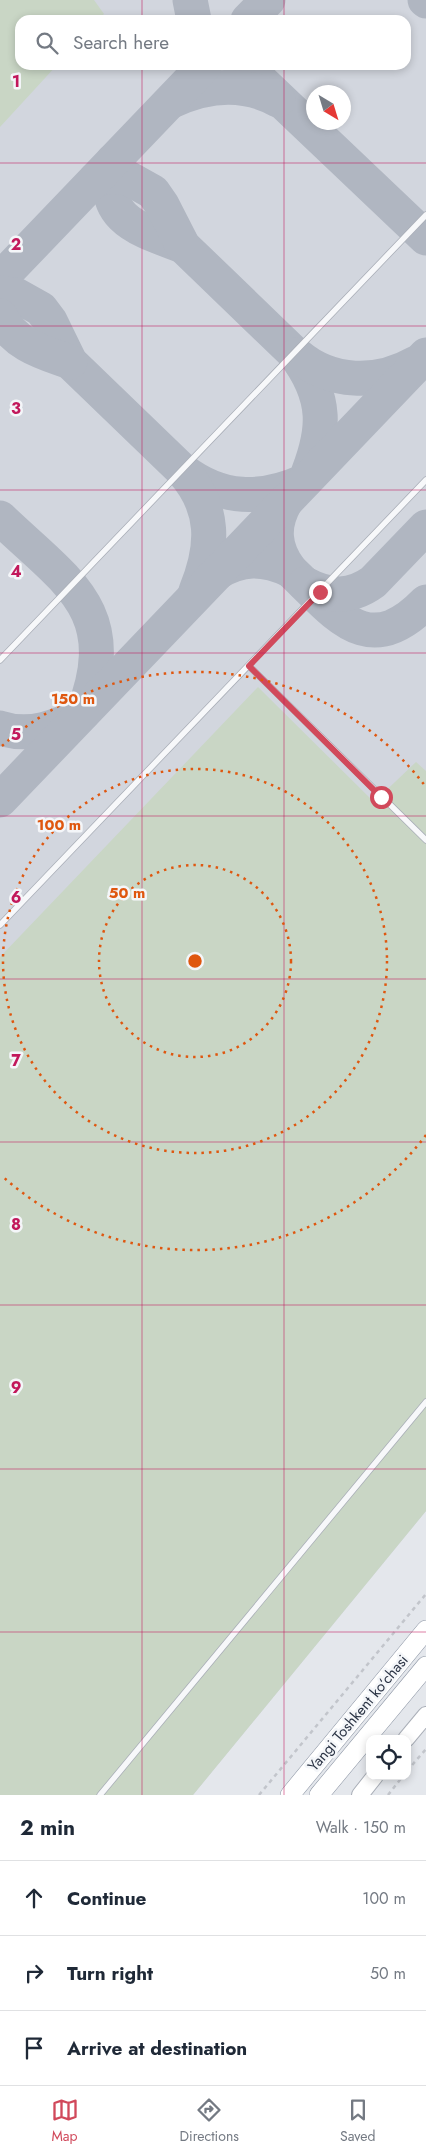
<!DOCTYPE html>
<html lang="en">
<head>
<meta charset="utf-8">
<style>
	:root { --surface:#fff; --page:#f2f2f3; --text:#1f2937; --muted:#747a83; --line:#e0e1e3; --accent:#d1495b }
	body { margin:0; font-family:Jost,sans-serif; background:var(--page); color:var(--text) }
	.controls { position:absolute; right:15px; bottom:15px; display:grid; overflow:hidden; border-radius:10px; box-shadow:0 2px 8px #0003 }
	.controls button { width:45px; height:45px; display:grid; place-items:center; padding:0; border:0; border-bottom:1px solid var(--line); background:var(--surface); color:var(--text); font:25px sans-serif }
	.compass { position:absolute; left:306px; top:85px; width:45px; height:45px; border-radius:50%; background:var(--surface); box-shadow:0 2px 8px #0003; rotate:142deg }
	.stop { position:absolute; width:15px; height:15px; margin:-11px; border:4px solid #d1495b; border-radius:50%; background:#fff }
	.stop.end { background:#d1495b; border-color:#fff; box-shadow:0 1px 5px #0008 }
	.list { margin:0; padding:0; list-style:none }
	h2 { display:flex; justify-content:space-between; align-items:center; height:65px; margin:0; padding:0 20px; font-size:21px }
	h2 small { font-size:16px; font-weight:400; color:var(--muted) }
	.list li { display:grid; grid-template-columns:32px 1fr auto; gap:15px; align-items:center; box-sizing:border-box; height:75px; padding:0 20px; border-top:1px solid var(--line) }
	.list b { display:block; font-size:19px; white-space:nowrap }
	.list em { font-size:16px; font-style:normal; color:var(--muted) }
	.icon { flex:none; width:28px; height:28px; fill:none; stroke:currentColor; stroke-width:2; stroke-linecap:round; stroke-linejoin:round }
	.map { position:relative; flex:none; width:426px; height:1795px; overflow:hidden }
	.search { position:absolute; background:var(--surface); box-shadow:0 2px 8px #0003; left:15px; right:15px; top:15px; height:55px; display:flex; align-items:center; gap:12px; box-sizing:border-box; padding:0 18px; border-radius:15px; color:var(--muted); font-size:19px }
	.sheet { height:290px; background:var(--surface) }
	nav { display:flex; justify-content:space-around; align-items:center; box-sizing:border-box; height:70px; border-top:1px solid var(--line); background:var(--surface); font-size:14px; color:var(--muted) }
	nav a { display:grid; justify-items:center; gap:2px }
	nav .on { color:var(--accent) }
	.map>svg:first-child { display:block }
	.built { fill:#d2d6de; fill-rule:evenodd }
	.green { fill:#c9d6c5 }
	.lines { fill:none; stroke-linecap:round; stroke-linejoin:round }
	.taxiway { stroke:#b0b6c1; stroke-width:35 }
	.service-casing { stroke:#a9aeb7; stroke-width:7 }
	.secondary-casing { stroke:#a9aeb7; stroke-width:18 }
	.trunk-casing { stroke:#8b94a3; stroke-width:20 }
	.path { stroke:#c2c5cb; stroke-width:2.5; stroke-dasharray:4 4; stroke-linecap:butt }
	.service { stroke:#f7f8fa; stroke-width:5.5 }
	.secondary { stroke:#fff; stroke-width:16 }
	.trunk { stroke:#fff; stroke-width:19 }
	.route { stroke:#d1495b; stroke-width:6 }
	.grid { fill:none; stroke:#c2185b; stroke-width:1; stroke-opacity:0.55 }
	.ring { fill:none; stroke:#df570f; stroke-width:2.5; stroke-dasharray:2.5 5 }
	.labels { text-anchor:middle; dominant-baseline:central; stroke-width:5; stroke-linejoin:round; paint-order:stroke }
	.street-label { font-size:15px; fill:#2b3445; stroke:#f4f6f9 }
	.grid-label { font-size:16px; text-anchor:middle; font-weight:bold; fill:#c2185b; stroke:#f4f6f9; stroke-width:5; stroke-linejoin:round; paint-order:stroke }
	.centre { fill:#df570f; stroke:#f4f6f9; stroke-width:2.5 }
	.ring-label { font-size:15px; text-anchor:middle; font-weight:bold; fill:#df570f; stroke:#f4f6f9; stroke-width:5; stroke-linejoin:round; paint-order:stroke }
</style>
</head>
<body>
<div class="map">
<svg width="426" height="1795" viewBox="0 0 426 1795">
	<rect width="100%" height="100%" fill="#e4e7ec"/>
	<path class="built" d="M0,0H426V1511L193,1795H0ZM20,20H406V65H20ZM314,92H344V122H314Z"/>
	<g class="green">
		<polygon points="0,0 94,0 104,14 98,20 20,20 20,65 57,65 0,127"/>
		<polygon points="258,687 374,802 416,762 426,771 426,1511 193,1795 0,1795 0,957"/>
	</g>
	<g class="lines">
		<g class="taxiway">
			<polyline points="190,0 194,20"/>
			<polyline points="425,0 426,1"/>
			<polyline points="248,20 268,0"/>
			<polyline points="244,65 426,238"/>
			<path d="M172,101C206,85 243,81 278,100"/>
			<path d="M113,161C98,219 138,229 183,246"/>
			<path d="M96,179L111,176L128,178L153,192L162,205L183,246L294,353C328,398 326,431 305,481C261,501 221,500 182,470"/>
			<polyline points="0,279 205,65"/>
			<path d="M0,293L16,295L41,309L50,321L70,362L182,470C216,508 214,547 196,591"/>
			<path d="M0,316C15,345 42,352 70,362"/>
			<path d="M297,355C331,384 377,385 416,363"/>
			<path d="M0,518C67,582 123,610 83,713C58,727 30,738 0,728"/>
			<path d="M290,570C335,612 367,663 426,602"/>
			<path d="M217,573C241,557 264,558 290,570C273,547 272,525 286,501"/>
			<path d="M305,584C329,597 351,598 373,582L426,527"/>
			<polyline points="0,800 426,355"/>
		</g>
		<defs>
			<g id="service">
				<polyline points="0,660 426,215"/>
				<polyline points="249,666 426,840"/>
				<polyline points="0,925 426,480"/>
				<polyline points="100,1795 426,1402"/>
			</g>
			<g id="secondary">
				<polyline points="406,1739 426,1715"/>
				<polyline points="360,1795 375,1776"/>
			</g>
			<g id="trunk">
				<polyline points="290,1795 426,1630"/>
				<polyline points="319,1795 426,1666"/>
			</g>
		</defs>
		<use href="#service" class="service-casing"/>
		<use href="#secondary" class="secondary-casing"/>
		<use href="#trunk" class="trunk-casing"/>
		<g class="path">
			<polyline points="407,1771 426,1749"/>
			<polyline points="259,1795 426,1594"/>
			<polyline points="388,1795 403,1776"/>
		</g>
		<use href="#service" class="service"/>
		<use href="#secondary" class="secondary"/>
		<use href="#trunk" class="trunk"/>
	</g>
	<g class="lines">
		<polyline class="route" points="320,592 249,666 381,797"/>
	</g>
	<path class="grid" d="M142,0V20M284,0V20M142,65V1795M284,65V1795M0,163H426M0,326H426M0,490H426M0,653H426M0,816H426M0,979H426M0,1142H426M0,1305H426M0,1469H426M0,1632H426"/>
	<g class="ring">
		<circle cx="195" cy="961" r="96"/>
		<circle cx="195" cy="961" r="192"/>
		<path d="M426 1135A289 289 0 0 1 2 1176M2 746A289 289 0 0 1 426 787"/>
	</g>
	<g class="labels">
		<g class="street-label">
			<text transform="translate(358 1713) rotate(-50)">Yangi Toshkent ko‘chasi</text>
		</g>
	</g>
	<g class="grid-label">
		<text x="16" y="87">1</text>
		<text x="16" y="250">2</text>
		<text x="16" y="414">3</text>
		<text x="16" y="577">4</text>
		<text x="16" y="740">5</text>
		<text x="16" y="903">6</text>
		<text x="16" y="1066">7</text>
		<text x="16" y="1230">8</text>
		<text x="16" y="1393">9</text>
	</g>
	<circle cx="195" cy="961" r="8" class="centre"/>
	<g class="ring-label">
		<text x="73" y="704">150 m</text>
		<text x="59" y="830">100 m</text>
		<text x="127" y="898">50 m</text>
	</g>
</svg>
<div class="controls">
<button><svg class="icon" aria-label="locate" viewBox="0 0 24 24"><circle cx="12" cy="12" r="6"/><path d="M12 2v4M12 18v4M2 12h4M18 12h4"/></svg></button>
</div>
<svg class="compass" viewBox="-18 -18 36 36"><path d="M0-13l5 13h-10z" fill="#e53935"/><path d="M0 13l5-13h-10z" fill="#747a83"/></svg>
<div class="stop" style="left:381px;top:797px"></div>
<div class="stop end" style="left:320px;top:592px"></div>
<div class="search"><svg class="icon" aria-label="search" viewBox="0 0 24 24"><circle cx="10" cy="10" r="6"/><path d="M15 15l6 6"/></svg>Search here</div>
</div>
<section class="sheet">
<h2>2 min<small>Walk · 150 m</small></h2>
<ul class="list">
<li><svg class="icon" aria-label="ahead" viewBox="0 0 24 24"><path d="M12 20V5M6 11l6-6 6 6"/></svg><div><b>Continue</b></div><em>100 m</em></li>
<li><svg class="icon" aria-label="right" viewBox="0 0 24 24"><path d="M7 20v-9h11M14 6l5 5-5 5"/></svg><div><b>Turn right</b></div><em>50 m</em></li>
<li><svg class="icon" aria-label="arrive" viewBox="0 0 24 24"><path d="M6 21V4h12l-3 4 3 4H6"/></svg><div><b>Arrive at destination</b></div></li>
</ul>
</section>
<nav>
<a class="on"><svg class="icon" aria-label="map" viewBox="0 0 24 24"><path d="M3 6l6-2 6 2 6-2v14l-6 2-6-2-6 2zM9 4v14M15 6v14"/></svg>Map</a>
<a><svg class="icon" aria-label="directions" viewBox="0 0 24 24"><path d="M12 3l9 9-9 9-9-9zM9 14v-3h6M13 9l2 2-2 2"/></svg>Directions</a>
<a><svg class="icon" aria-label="saved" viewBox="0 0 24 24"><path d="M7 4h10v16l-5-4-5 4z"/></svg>Saved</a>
</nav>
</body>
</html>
